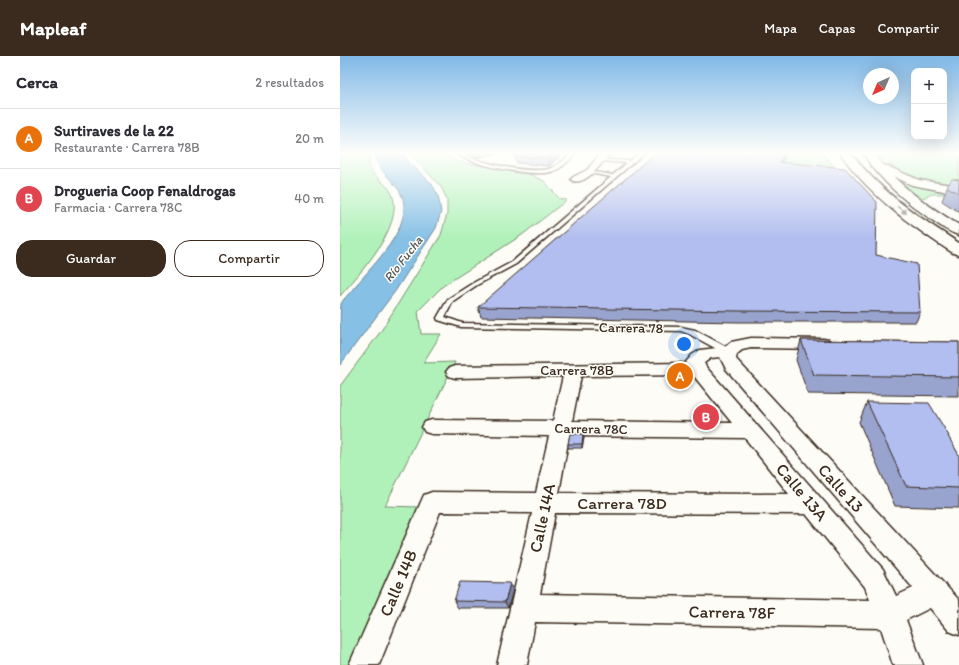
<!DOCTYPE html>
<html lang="es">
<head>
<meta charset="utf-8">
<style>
	:root { --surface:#fff; --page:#f7f7f7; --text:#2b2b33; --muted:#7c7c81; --line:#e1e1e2; --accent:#3b2a1e }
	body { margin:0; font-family:Itim,sans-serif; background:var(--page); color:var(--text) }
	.controls { position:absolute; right:12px; top:12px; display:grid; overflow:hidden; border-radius:8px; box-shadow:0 4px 16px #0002 }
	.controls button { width:36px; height:36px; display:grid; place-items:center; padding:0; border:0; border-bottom:1px solid var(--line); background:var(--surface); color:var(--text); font:20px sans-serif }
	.compass { position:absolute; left:523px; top:12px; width:36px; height:36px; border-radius:50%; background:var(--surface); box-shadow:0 4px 16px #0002; rotate:224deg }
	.you { position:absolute; left:344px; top:288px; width:14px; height:14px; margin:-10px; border:3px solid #fff; border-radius:50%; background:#1a73e8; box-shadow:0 0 0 6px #1a73e833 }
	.badge { display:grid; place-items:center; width:26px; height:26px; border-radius:50%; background:var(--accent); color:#fff; font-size:13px; font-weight:700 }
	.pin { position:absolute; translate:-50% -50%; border:2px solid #fff; box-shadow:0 1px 4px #0006 }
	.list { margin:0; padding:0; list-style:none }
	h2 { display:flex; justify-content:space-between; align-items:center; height:52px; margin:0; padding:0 16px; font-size:17px }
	h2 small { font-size:13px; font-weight:400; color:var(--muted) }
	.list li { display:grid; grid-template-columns:26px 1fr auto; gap:12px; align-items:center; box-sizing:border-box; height:60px; padding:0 16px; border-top:1px solid var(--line) }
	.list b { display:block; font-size:15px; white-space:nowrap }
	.list p { margin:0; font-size:13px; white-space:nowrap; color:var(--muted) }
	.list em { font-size:13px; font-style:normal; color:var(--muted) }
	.actions { display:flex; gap:8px; padding:12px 16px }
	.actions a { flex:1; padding:9px 0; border:1px solid var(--accent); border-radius:16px; text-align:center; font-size:14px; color:var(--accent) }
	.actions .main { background:var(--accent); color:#fff }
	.map { position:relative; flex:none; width:619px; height:609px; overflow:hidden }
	header { display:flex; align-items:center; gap:24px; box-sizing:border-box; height:56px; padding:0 20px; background:var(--accent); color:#fff }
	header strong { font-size:19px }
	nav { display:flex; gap:22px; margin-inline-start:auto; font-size:14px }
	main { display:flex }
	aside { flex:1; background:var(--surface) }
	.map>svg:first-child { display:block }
	.green { fill:#b0f1b9; stroke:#768e6c }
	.water { fill:#86c0e5; stroke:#688495 }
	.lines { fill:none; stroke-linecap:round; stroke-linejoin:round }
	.service-casing { stroke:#3b2a1e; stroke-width:3 }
	.minor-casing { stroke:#3b2a1e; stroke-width:3 }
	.tertiary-casing { stroke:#3b2a1e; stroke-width:3 }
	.secondary-casing { stroke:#3b2a1e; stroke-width:3 }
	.service { fill:#fdfcf7; fill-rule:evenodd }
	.minor { fill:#fdfcf7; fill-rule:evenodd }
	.tertiary { fill:#fdfcf7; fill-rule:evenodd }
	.secondary { fill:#fdfcf7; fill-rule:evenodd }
	.wall { fill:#98a3ce; stroke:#3b2a1e }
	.shaded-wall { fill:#7c85a7; stroke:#3b2a1e }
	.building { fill:#b1beef; stroke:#3b2a1e }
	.oneway { fill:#9c938a }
	.labels { text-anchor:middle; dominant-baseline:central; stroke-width:3; stroke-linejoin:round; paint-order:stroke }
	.far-water-label { font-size:13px; font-style:italic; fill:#52575a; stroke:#fdfcf7 }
	.street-label { font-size:14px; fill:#3b2a1e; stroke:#fdfcf7 }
	.near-street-label { font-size:17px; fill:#3b2a1e; stroke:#fdfcf7 }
</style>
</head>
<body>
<header>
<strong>Mapleaf</strong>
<nav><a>Mapa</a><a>Capas</a><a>Compartir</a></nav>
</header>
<main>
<aside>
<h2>Cerca<small>2 resultados</small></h2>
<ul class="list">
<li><span class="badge" style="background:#e8710a">A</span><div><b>Surtiraves de la 22</b><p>Restaurante · Carrera 78B</p></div><em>20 m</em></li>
<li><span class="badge" style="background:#e0444e">B</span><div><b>Drogueria Coop Fenaldrogas</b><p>Farmacia · Carrera 78C</p></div><em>40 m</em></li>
</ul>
<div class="actions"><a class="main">Guardar</a><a>Compartir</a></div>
</aside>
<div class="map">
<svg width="619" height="609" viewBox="0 0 619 609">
	<rect width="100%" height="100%" fill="#fdfcf7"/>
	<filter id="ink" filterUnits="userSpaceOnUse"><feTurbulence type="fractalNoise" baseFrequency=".025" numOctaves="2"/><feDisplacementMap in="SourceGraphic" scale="8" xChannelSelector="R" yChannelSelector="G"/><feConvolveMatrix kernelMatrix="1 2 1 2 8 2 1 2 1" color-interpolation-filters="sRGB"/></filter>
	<g filter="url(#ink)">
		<g class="green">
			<path d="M0,97H30C30,102 28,109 30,113C35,123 47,127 52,138C65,170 19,218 0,240Z"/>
			<polygon points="70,97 102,97 119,106 187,117 204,125 220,143 227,144 182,179 103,230 78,255 81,278 101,278 83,307 115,306 45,450 79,451 13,609 0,609 0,330 41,275 101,179 107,158 107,143 101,131"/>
			<polygon points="447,97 482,97 503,120 438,113"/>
			<path d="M538,97H619V131C589,126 559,123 538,97Z"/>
			<polygon points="551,119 619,138 592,138 580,143"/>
		</g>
		<path class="water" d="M35,97H63L68,105L91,127L98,139L101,156L96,172L56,234L0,309C0,300 0,253 1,248C3,243 9,238 12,234C30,212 65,180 64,150C64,128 36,118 35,97Z"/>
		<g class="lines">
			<defs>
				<g id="service">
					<path d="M114,97C122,97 130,102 138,104C158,110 180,115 201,114C219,114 227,97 236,97C229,105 221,113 211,116C190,121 133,109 114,97Z"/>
					<polygon points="299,97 304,97 176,208 137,229 113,245 105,261 122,267 341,271 355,274 392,294 393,296 392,298 386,298 349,278 341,275 121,271 98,264 97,262 108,243 133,227 172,206 271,121 249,117 249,115 273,119 287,107 260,105 259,103 290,105"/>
				</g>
				<g id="minor">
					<path d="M261,97H270C262,107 247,129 233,125L231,123L233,121L247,114Z"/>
					<path d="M411,282L483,283L489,284L491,288L489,292L483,293L411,292L402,294L397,298L396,303L619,544V579L609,575L590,552L566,564L583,609H553L541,572L195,566L187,609H157L192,457L100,456L39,609H9L84,439L92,436L196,437L209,380L92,378L85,376L82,371L85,366L92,364L213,365L223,320L115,322L109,320L106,316L109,312L115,310L347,307L346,306L352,299L360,294L385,291L391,286ZM380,301L386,313L573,532L556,540L543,513L366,311L364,307L371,302ZM353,319L392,367L232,365L241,320ZM229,380L405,382L449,438L219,437ZM215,457L466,458L525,531L530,544L200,538Z"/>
				</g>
				<polygon id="tertiary" points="535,105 579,124 619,130 619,138 572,129 531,110 530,108 531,106"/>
				<g id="secondary">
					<path d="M500,97H511C540,136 579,161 619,187V199L613,197C570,169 530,140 500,97Z"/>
					<path d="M523,97H534C555,128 587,149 619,169V179C610,177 602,171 595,166C567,147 541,126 523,97Z"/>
				</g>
			</defs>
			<use href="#service" class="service-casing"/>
			<use href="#minor" class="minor-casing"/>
			<use href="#tertiary" class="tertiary-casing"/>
			<use href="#secondary" class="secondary-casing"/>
			<use href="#service" class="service"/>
			<use href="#minor" class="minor"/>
			<use href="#tertiary" class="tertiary"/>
			<use href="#secondary" class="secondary"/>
		</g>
		<g class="wall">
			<polygon points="129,97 158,97 136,102"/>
			<polygon points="223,97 209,110 177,107 175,100"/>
			<polygon points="442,106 536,199 580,256 576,266 398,266 141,261 138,251"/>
			<polygon points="619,124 619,156 602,145 607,131"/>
			<polygon points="461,284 619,286 619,340 468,338 456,304"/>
			<polygon points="527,346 609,380 608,381 619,399 619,452 555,450 519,366"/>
			<polygon points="243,378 244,382 242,392 228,392 228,388"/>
			<polygon points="173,534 168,552 118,552 114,545"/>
		</g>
		<g class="shaded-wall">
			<polygon points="135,97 158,97 136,102"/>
			<polygon points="214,97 223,97 209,110 208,102"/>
			<polygon points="444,97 447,97 437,113 439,106"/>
			<polygon points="243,378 244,382 242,392 242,388"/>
			<polygon points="170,527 173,534 168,552 165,546"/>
		</g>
		<g class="building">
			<polygon points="179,97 214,97 208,102 175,100"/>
			<polygon points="315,97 444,97 439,106 505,112 537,146 536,199 577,208 580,256 400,255 138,251"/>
			<polygon points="612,123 619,124 619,137 607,131"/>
			<polygon points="461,284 619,286 619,321 474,319"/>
			<polygon points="527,346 589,347 609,380 608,380 619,399 619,432 566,430"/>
			<polygon points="230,378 243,378 242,388 228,388"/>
			<polygon points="120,526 170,527 165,546 114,545"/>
		</g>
		<defs><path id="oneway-solid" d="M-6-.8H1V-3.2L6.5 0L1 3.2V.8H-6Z"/></defs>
		<use class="oneway" href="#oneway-solid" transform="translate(562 154) rotate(37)"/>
	</g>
	<linearGradient id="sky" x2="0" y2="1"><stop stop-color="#81b9e7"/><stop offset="0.53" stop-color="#fefefb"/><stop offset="1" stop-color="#fefefb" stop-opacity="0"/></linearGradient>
	<rect width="619" height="183" fill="url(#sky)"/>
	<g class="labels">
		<g class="far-water-label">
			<text transform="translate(63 203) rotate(-52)">Río Fucha</text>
		</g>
		<g class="street-label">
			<text transform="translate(291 272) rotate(1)">Carrera 78</text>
			<text x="237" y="314">Carrera 78B</text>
			<text transform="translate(251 373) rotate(1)">Carrera 78C</text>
		</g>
		<g class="near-street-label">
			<text transform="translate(501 432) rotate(48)">Calle 13</text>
			<text transform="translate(462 436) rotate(50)">Calle 13A</text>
			<text x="282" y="447">Carrera 78D</text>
			<text transform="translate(202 462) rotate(-78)">Calle 14A</text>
			<text transform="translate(58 527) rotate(-67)">Calle 14B</text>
			<text transform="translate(392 556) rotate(1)">Carrera 78F</text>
		</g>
	</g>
</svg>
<div class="controls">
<button>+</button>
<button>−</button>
</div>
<svg class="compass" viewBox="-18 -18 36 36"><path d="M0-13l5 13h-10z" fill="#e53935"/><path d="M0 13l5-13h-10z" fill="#7c7c81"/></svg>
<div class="you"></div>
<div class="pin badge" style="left:340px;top:320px;background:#e8710a">A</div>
<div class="pin badge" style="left:366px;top:361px;background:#e0444e">B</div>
</div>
</main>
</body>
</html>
